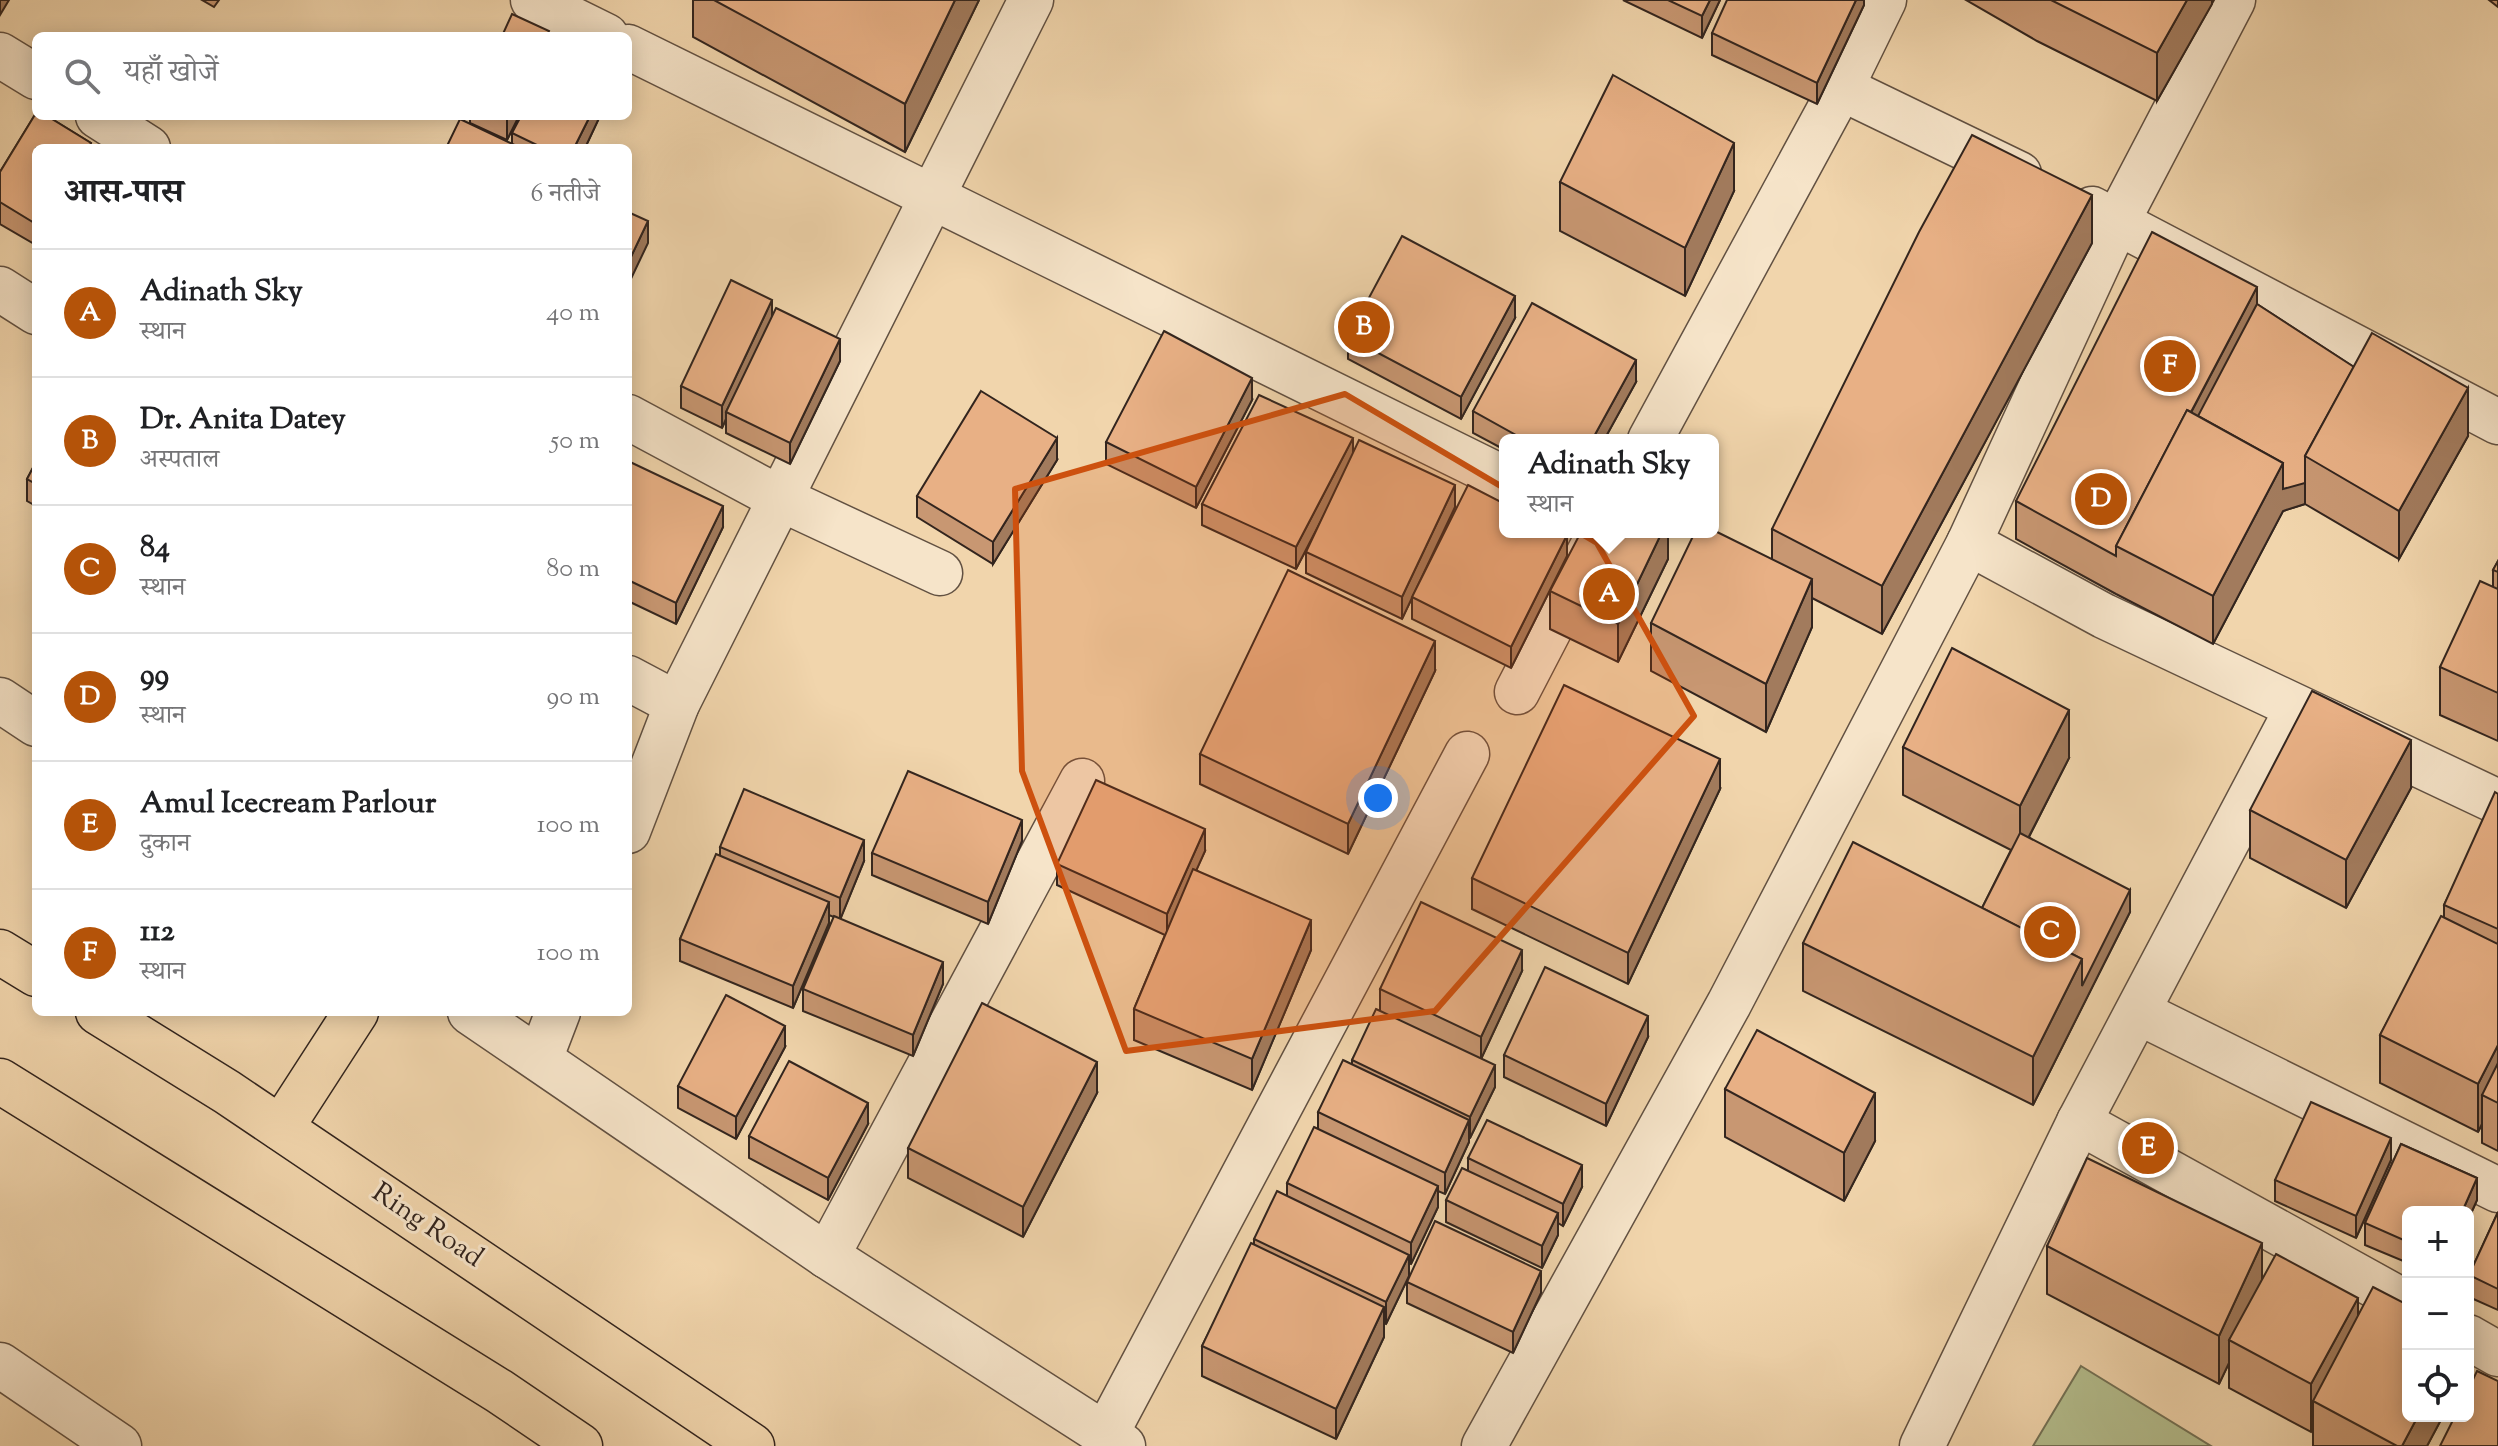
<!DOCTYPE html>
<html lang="hi">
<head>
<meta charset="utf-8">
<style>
	:root { --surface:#fff; --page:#f6f6f6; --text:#202124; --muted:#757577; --line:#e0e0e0; --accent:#b45309 }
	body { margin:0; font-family:"Sorts Mill Goudy","Noto Serif Devanagari",serif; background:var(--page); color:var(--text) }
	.controls { position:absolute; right:24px; bottom:24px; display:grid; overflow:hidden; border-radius:12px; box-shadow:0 4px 20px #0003 }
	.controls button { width:72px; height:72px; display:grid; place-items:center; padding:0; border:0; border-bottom:2px solid var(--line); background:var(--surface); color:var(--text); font:40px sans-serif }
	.you { position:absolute; left:1378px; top:798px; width:28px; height:28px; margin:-20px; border:6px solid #fff; border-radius:50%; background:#1a73e8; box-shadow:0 0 0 12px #1a73e833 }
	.badge { display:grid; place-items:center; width:52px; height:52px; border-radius:50%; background:var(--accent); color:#fff; font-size:26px; font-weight:700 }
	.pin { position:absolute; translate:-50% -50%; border:4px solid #fff; box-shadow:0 2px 8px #0006 }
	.popup { position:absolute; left:1499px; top:434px; width:220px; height:104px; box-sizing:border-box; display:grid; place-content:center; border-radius:12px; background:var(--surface); filter:drop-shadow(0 2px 6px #0005); font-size:26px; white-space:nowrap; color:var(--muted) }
	.popup b { font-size:30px; color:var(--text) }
	.popup::after { content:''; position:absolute; left:50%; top:100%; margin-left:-16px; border:16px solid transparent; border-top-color:var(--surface) }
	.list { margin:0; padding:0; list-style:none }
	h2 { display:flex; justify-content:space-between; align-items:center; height:104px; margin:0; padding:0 32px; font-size:34px }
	h2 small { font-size:26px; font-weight:400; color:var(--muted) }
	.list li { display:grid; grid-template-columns:52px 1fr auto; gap:24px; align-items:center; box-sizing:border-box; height:128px; padding:0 32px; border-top:2px solid var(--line) }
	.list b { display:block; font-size:30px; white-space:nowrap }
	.list p { margin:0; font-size:26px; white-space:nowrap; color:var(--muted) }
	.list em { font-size:26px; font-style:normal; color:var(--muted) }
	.icon { flex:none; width:44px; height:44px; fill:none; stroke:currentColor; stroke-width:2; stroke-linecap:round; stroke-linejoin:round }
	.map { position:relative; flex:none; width:2498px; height:1446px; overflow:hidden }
	.search { position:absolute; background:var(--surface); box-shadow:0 4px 20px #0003; left:32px; top:32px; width:600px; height:88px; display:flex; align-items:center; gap:20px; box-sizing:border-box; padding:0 28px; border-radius:12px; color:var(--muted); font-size:30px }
	.panel { position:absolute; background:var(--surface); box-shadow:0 4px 20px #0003; left:32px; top:144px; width:600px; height:872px; border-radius:12px }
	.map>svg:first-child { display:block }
	.green { fill:#b4be8e; stroke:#747256; stroke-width:2 }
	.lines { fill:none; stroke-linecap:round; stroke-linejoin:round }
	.minor-casing { stroke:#625142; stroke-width:47 }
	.tertiary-casing { stroke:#625142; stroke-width:47 }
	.primary-casing { stroke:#33251e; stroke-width:47 }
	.minor { stroke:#f6e4c9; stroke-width:44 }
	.tertiary { stroke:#f6e4c9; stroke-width:44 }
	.primary { stroke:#f1d5ac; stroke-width:44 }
	.wall { fill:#c89772; stroke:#33251e; stroke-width:2 }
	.shaded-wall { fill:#a27b5d; stroke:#33251e; stroke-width:2 }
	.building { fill:#e8b085; stroke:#33251e; stroke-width:2 }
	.marked { fill:#cd510f; fill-opacity:0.2; stroke:#cd510f; stroke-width:6; stroke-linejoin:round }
	.labels { text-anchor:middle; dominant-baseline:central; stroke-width:6; stroke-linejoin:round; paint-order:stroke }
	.street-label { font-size:28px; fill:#33251e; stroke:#f6e4c9 }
</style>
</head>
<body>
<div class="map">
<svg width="2498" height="1446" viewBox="0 0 2498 1446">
	<rect width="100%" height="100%" fill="#f1d5ac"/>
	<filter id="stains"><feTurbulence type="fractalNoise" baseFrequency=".0025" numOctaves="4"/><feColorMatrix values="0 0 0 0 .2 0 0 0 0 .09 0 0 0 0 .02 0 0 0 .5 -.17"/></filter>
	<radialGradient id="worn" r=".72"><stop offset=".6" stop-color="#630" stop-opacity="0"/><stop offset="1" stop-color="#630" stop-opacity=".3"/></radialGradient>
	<polygon class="green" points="2081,1366 2211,1446 2033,1446"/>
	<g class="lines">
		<defs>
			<g id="minor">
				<polyline points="533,0 606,36"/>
				<polyline points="628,47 1505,479"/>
				<polyline points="0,55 36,77"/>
				<polyline points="1841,88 2019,174"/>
				<polyline points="98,116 148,148"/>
				<polyline points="2092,209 2498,422"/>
				<polyline points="0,289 36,312"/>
				<polyline points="628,417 779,498 940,573"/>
				<polyline points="1650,440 1841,88 1884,0"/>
				<polyline points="1969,543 2104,616 2498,802"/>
				<polyline points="628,678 677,704"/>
				<polyline points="1517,692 1600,532"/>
				<polyline points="628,831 677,704 1031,0"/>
				<polyline points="2138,1012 2498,1190"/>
				<polyline points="540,1059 558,1012"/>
				<polyline points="2079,1122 2408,1304"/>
				<polyline points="827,1256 1082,781"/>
				<polyline points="2468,1337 2498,1354"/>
				<polyline points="0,1365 119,1446"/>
				<polyline points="1106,1434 1467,754"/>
				<polyline points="1484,1446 1729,1004 1969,543 2117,222 2233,0"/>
				<polyline points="1922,1446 2079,1122 2297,709"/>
			</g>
			<g id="tertiary">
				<polyline points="0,700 36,724"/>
				<polyline points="470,1012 827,1256 1123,1446"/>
			</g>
			<g id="primary">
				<polyline points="0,952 36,974"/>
				<polyline points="98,1012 227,1092 752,1446"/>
				<polyline points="0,1081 499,1391 580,1446"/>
				<polyline points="281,1128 356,1012"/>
			</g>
		</defs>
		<use href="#minor" class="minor-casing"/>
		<use href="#tertiary" class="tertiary-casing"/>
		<use href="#primary" class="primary-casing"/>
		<use href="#minor" class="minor"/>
		<use href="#tertiary" class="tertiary"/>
		<use href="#primary" class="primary"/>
	</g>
	<g class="wall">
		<polygon points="202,0 219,0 214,7"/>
		<polygon points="693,0 979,0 905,152 693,37"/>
		<polygon points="1623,0 1720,0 1702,38"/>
		<polygon points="1864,0 1864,5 1817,104 1712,55 1712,33"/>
		<polygon points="1966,0 2214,0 2157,101 2037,41"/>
		<polygon points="2489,0 2498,0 2498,7"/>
		<polygon points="36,113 36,116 47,116 91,143 91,148 36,148 36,245 0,224 0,172"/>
		<polygon points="470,116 519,116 507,140 470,123"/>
		<polygon points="521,116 600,116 585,148 446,148 512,144 512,133"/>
		<polygon points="1560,182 1734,191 1685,296 1560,231"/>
		<polygon points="2092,243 1882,634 1812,598 1812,627 1766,732 1651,671 1651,623 1772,559 1772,529"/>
		<polygon points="2257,304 2354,367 2468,436 2399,559 2305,504 2283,511 2213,644 2116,594 2016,539 2016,501"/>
		<polygon points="772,317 840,361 790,464 726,433 726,419 722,428 681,408 681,386"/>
		<polygon points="1515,318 1461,419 1348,359 1348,337"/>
		<polygon points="1636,382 1604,440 1505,440 1505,450 1473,433 1473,411"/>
		<polygon points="1252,400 1196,508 1106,464 1106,442"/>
		<polygon points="1353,451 1455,507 1402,619 1306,573 1306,552 1313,537 1296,569 1202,525 1202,504"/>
		<polygon points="1057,460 993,564 917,517 917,496"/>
		<polygon points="628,461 723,527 676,624 628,601"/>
		<polygon points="36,462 36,506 27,501 27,479"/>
		<polygon points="1668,532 1668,559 1618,662 1550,629 1550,591"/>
		<polygon points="1567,556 1511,668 1412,619 1412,597"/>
		<polygon points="2498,561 2498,741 2440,715 2440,667 2493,587 2493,570"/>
		<polygon points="1435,671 1348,854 1200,784 1200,754"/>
		<polygon points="1903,747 2069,758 2029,837 2130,912 2033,1105 1803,991 1803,943 1982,908 2011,850 1903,795"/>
		<polygon points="2411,788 2346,908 2250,858 2250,810"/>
		<polygon points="1720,789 1628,984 1472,909 1472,878"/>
		<polygon points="2498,794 2498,1151 2482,1143 2482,1124 2478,1132 2380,1083 2380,1035 2444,917 2444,905"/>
		<polygon points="1022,841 988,924 872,875 872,853"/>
		<polygon points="720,847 864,861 840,919 943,984 913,1056 803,1011 803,989 834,917 829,915 829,923 793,1008 680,961 680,939 720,855"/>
		<polygon points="1205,851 1196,870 1311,950 1252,1090 1134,1040 1134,1009 1165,935 1057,885 1057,864"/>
		<polygon points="1522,971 1481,1059 1495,1087 1470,1138 1469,1138 1469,1142 1445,1194 1438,1191 1438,1207 1411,1264 1409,1263 1409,1276 1386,1324 1384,1323 1384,1337 1336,1439 1202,1376 1202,1346 1254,1244 1254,1239 1287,1196 1287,1183 1318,1129 1318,1112 1352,1064 1352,1060 1380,1011 1380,989"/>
		<polygon points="1648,1037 1606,1126 1504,1077 1504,1055"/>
		<polygon points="785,1047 736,1139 678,1108 678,1086"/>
		<polygon points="1725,1089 1875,1141 1844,1201 1725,1137"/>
		<polygon points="1097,1093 1023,1237 908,1178 908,1148"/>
		<polygon points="868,1124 828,1200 749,1158 749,1136"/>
		<polygon points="2401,1144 2477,1178 2477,1200 2468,1220 2468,1212 2408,1212 2408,1263 2365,1245 2365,1223"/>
		<polygon points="1468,1158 1582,1187 1563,1226 1558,1223 1558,1235 1542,1268 1446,1222 1446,1200 1468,1171"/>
		<polygon points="2391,1160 2356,1238 2275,1201 2275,1180"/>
		<polygon points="2498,1212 2498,1310 2469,1297 2469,1275"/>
		<polygon points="2047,1246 2262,1279 2358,1316 2408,1416 2443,1416 2427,1446 2313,1446 2313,1428 2311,1432 2229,1388 2229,1363 2219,1384 2047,1294"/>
		<polygon points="1407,1282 1541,1293 1513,1353 1407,1303"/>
	</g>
	<g class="shaded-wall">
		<polygon points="0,0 9,0 0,15"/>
		<polygon points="955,0 979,0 905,152 905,104"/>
		<polygon points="1710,0 1720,0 1702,38 1702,16"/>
		<polygon points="1856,0 1864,0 1864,5 1817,104 1817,83"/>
		<polygon points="2187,0 2212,0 2212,4 2157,101 2157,53"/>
		<polygon points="508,116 519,116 507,140 507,118"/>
		<polygon points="590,116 600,116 585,148 574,148"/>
		<polygon points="1734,143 1734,191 1685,296 1685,248"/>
		<polygon points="2092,195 2092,243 1882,634 1882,586"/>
		<polygon points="648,221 648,243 628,285 628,263"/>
		<polygon points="2257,287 2257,325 2120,548"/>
		<polygon points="1515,296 1515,318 1461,419 1461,397"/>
		<polygon points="772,300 772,322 726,412 726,419 722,428 722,406"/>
		<polygon points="840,339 840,361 790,464 790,443"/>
		<polygon points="1636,360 1636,382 1604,440 1592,440"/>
		<polygon points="1252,378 1252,400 1196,508 1196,487"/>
		<polygon points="2468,388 2468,436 2399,559 2399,511"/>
		<polygon points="1057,438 1057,460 993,564 993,542"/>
		<polygon points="1353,438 1353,459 1296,569 1296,547"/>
		<polygon points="2283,463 2305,483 2305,504 2283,511 2213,644 2213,596"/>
		<polygon points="1455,485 1455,507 1402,619 1402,597"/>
		<polygon points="723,506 723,527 676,624 676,603"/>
		<polygon points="1662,532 1668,532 1668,559 1618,662 1618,624"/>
		<polygon points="1567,535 1567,556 1511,668 1511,647"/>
		<polygon points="1812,579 1812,627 1766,732 1766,684"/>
		<polygon points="1435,641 1435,671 1348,854 1348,824"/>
		<polygon points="2069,710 2069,758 2020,854 2020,806"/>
		<polygon points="2411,740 2411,788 2346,908 2346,860"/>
		<polygon points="1720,759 1720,789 1628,984 1628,953"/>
		<polygon points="1022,820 1022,841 988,924 988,902"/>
		<polygon points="1205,829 1205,851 1167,936 1167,914"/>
		<polygon points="864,840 864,861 840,920 840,898"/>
		<polygon points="2130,890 2130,912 2033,1105 2033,1057 2082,959"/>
		<polygon points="829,902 829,923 793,1008 793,986"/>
		<polygon points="1311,920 1311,950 1252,1090 1252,1059"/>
		<polygon points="1522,950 1522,971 1481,1059 1481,1037"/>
		<polygon points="943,962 943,984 913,1056 913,1035"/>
		<polygon points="1648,1016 1648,1037 1606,1126 1606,1104"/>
		<polygon points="785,1026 785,1047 736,1139 736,1117"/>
		<polygon points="2498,1045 2498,1093 2482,1095 2482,1124 2478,1132 2478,1084"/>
		<polygon points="1097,1062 1097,1093 1023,1237 1023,1207"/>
		<polygon points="1495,1065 1495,1087 1470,1138 1470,1117"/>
		<polygon points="1875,1093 1875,1141 1844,1201 1844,1153"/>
		<polygon points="868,1103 868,1124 828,1200 828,1178"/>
		<polygon points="1469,1120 1469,1142 1445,1194 1445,1173"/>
		<polygon points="2391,1138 2391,1160 2356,1238 2356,1216"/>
		<polygon points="1582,1165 1582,1187 1563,1226 1563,1204"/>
		<polygon points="2477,1178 2477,1200 2468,1220 2468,1212 2462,1212"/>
		<polygon points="1438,1186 1438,1207 1411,1264 1411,1243"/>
		<polygon points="1558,1213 1558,1235 1542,1268 1542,1246"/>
		<polygon points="2262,1243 2262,1291 2229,1340 2229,1363 2219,1384 2219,1336"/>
		<polygon points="1409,1255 1409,1276 1386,1324 1386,1302"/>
		<polygon points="1541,1271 1541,1293 1513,1353 1513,1332"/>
		<polygon points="2358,1298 2358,1346 2313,1401 2313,1428 2311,1432 2311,1384"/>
		<polygon points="1384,1307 1384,1337 1336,1439 1336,1409"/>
		<polygon points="2418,1416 2443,1416 2427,1446 2402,1446"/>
	</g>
	<g class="building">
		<polygon points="714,0 955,0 905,104"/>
		<polygon points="1668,0 1710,0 1702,16"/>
		<polygon points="1727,0 1856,0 1817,83 1712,33"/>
		<polygon points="2051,0 2187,0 2157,53"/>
		<polygon points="512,14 549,31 547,36 502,36"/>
		<polygon points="1613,75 1734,143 1685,248 1560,182"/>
		<polygon points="36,113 36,116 47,116 91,143 88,148 36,148 36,224 0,202 0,172"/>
		<polygon points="521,116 590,116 574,148 543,148 512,133"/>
		<polygon points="460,119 521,148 446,148"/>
		<polygon points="1972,135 2092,195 1882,586 1772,529 1919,232"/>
		<polygon points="628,212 648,221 628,263"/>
		<polygon points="2152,232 2257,287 2191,412 2187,410 2116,546 2116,556 2016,501"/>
		<polygon points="1402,236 1515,296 1461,397 1348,337"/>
		<polygon points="731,280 772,300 722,406 681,386"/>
		<polygon points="1532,303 1636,360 1592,440 1525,440 1473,411"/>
		<polygon points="2257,304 2354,367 2305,456 2305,483 2283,489 2283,463 2198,416"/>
		<polygon points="776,308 840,339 790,443 726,412"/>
		<polygon points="1164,331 1252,378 1196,487 1106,442"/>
		<polygon points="2372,333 2468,388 2399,511 2305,456"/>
		<polygon points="981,391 1057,438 993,542 917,496"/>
		<polygon points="1259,395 1353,438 1296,547 1202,504"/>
		<polygon points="2187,410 2283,463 2213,596 2116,546"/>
		<polygon points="1359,440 1455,485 1402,597 1306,552"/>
		<polygon points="628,461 723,506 676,603 628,580"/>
		<polygon points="36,462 36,484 27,479"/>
		<polygon points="1468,485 1505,504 1505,532 1562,532 1567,535 1511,647 1412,597"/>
		<polygon points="1713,530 1812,579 1766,684 1651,623 1695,532 1713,532"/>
		<polygon points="1581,532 1662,532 1618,624 1550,591"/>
		<polygon points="2498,561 2498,572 2493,570"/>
		<polygon points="1288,570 1435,641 1348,824 1200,754"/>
		<polygon points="2480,581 2498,589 2498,693 2440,667"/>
		<polygon points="1952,648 2069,710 2020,806 1903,747"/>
		<polygon points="1564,685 1720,759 1628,953 1472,878"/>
		<polygon points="2312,691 2411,740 2346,860 2250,810"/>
		<polygon points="908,771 1022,820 988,902 872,853"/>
		<polygon points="1096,780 1205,829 1167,914 1057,864"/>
		<polygon points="744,789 864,840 840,898 720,847"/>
		<polygon points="2495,792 2498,794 2498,929 2444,905"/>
		<polygon points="2020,833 2130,890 2082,986 2082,959 1982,908"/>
		<polygon points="1853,842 2082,959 2033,1057 1803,943"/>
		<polygon points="716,854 829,902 793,986 680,939"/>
		<polygon points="1193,869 1311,920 1252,1059 1134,1009"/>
		<polygon points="1421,902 1522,950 1481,1037 1380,989"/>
		<polygon points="834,916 943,962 913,1035 803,989"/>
		<polygon points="2441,916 2498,944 2498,1045 2478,1084 2380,1035"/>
		<polygon points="1545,967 1648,1016 1606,1104 1504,1055"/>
		<polygon points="726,995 785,1026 736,1117 678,1086"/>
		<polygon points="982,1003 1097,1062 1023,1207 908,1148"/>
		<polygon points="1376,1009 1495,1065 1470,1117 1352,1060"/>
		<polygon points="1757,1030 1875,1093 1844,1153 1725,1089"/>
		<polygon points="1343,1060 1469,1120 1445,1173 1318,1112"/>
		<polygon points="789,1061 868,1103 828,1178 749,1136"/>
		<polygon points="2498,1063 2498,1103 2482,1095"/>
		<polygon points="2311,1102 2391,1138 2356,1216 2275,1180"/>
		<polygon points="1487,1120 1582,1165 1563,1204 1468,1158"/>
		<polygon points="1314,1127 1438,1186 1411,1243 1287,1183"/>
		<polygon points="2401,1144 2477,1178 2462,1212 2408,1212 2408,1242 2365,1223"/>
		<polygon points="2087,1158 2262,1243 2219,1336 2047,1246"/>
		<polygon points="1462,1168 1558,1213 1542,1246 1446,1200"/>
		<polygon points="1277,1191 1409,1255 1386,1302 1254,1239"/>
		<polygon points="2498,1212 2498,1289 2469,1275"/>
		<polygon points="1435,1221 1541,1271 1513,1332 1407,1282"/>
		<polygon points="1251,1243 1384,1307 1336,1409 1202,1346"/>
		<polygon points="2276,1254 2358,1298 2311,1384 2229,1340"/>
		<polygon points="2373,1287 2408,1305 2408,1416 2418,1416 2402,1446 2397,1446 2313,1401"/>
		<polygon points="2477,1371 2498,1381 2498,1446 2440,1446 2455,1416 2468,1416 2468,1390"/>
	</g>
	<path class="marked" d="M1345,394L1597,543L1694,716L1435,1011L1126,1051L1022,771L1015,489Z"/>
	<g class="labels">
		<g class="street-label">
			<text transform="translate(427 1226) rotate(34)">Ring Road</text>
		</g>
	</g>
	<rect width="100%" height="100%" filter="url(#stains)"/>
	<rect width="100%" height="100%" fill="url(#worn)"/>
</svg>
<div class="controls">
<button>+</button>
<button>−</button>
<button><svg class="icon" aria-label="locate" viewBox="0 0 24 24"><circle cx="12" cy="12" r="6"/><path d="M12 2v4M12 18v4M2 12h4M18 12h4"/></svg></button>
</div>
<div class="you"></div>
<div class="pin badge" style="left:1609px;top:594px">A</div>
<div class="popup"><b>Adinath Sky</b>स्थान</div>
<div class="pin badge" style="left:1364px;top:327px">B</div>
<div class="pin badge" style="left:2050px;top:932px">C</div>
<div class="pin badge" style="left:2101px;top:499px">D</div>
<div class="pin badge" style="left:2148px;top:1148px">E</div>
<div class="pin badge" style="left:2170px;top:366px">F</div>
<div class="search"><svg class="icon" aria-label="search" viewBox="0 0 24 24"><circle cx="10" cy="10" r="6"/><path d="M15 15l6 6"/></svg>यहाँ खोजें</div>
<section class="panel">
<h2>आस-पास<small>6 नतीजे</small></h2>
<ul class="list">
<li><span class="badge">A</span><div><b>Adinath Sky</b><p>स्थान</p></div><em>40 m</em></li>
<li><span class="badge">B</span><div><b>Dr. Anita Datey</b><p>अस्पताल</p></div><em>50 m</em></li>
<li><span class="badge">C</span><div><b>84</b><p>स्थान</p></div><em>80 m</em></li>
<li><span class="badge">D</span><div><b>99</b><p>स्थान</p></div><em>90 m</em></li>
<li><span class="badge">E</span><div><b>Amul Icecream Parlour</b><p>दुकान</p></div><em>100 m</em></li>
<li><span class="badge">F</span><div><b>112</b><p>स्थान</p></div><em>100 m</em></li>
</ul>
</section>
</div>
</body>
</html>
